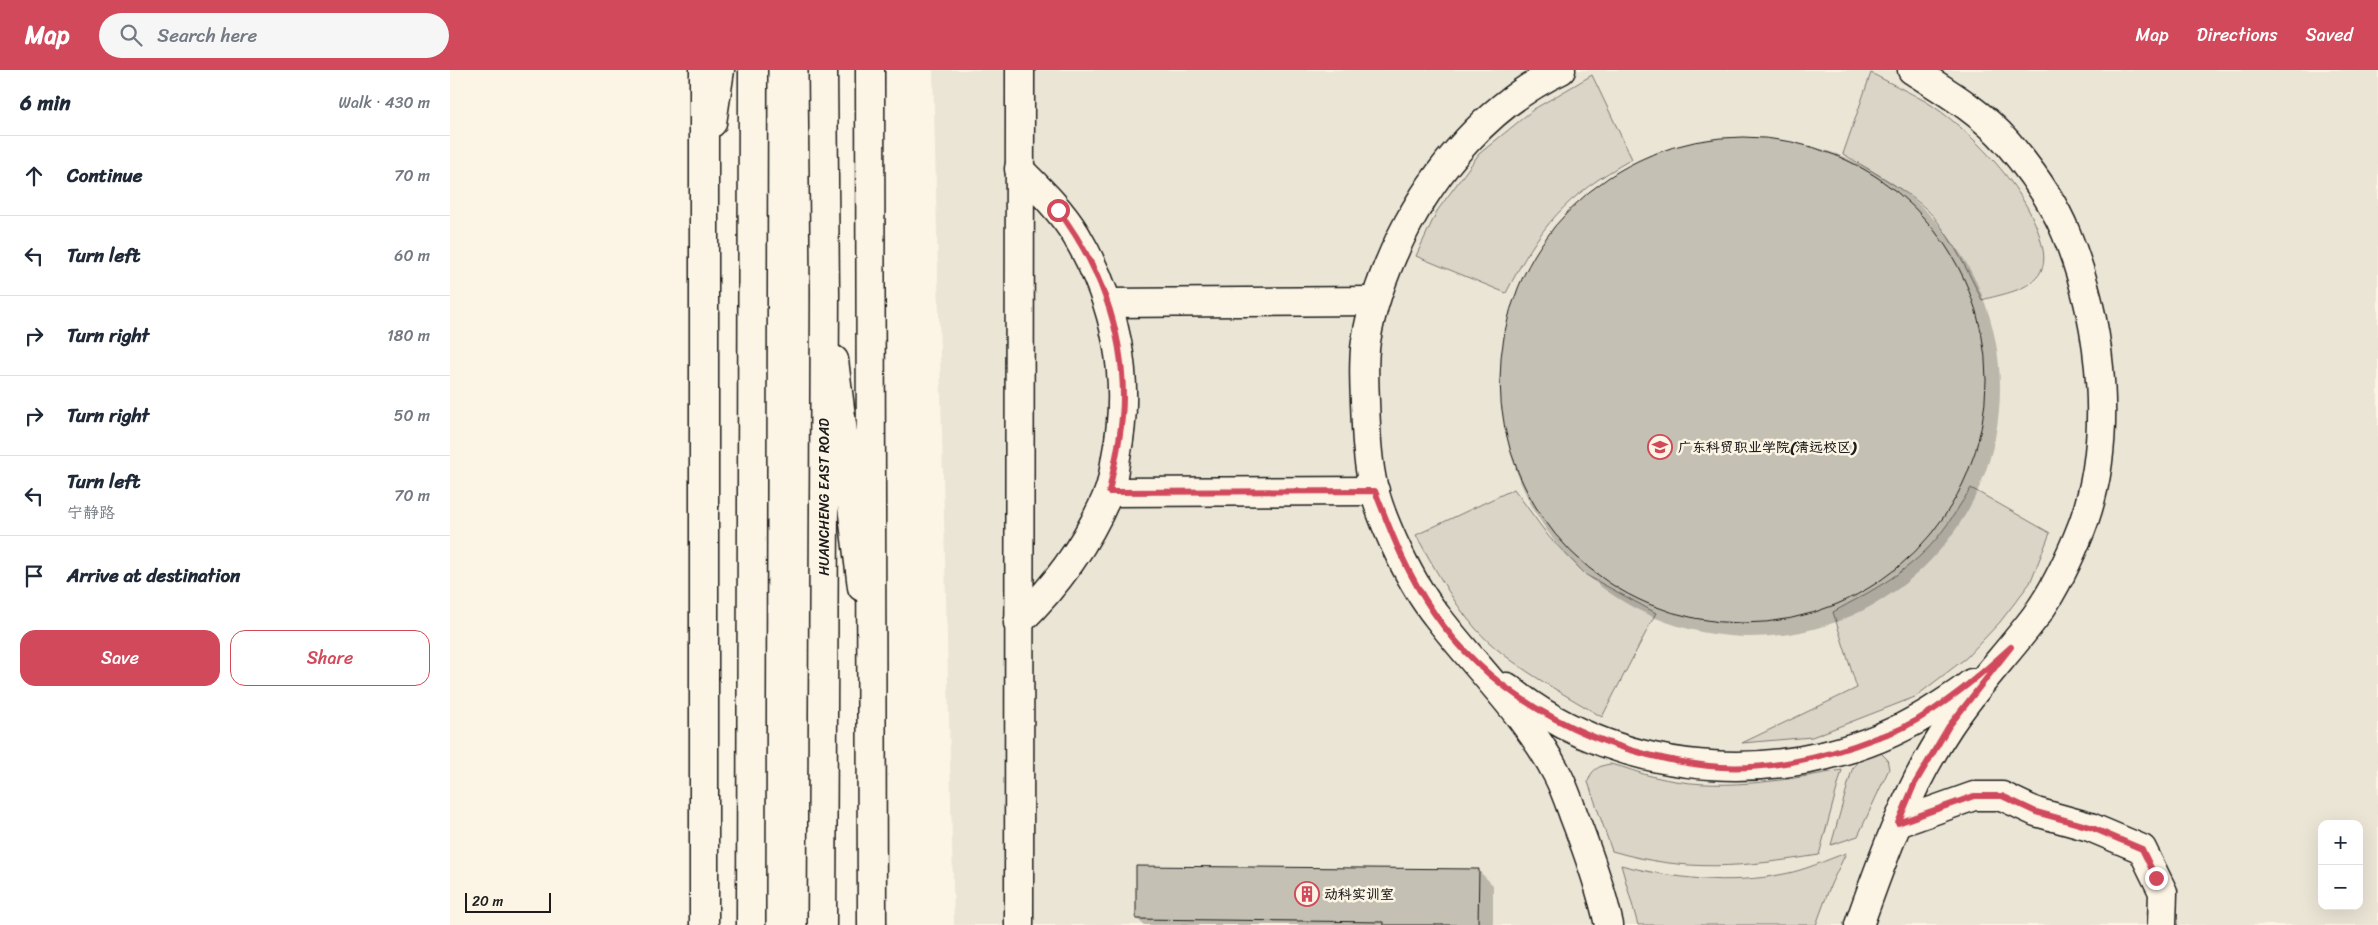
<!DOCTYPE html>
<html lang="en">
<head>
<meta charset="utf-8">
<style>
	:root { --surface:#fff; --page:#f6f6f7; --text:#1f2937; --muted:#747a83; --line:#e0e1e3; --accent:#d1495b }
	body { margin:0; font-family:Sriracha,"LXGW WenKai TC",sans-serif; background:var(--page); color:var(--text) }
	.controls { position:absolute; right:15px; bottom:15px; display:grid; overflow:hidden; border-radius:10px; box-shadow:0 5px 20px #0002 }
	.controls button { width:45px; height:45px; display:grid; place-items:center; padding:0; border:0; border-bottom:1px solid var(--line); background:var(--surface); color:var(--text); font:25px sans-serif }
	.scale { position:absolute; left:15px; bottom:12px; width:86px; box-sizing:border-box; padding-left:5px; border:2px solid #1c1c1c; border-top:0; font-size:14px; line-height:18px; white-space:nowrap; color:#1c1c1c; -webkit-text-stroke:4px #fcf5e5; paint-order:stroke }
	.stop { position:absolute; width:15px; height:15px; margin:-11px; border:4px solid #d1495b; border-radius:50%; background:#fff }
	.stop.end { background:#d1495b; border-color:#fff; box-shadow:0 1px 5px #0008 }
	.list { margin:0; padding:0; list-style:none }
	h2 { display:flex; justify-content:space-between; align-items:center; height:65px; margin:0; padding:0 20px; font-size:21px }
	h2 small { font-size:16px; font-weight:400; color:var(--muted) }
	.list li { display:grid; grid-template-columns:32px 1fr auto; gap:15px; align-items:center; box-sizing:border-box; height:80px; padding:0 20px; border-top:1px solid var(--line) }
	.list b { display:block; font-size:19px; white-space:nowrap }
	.list p { margin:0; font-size:16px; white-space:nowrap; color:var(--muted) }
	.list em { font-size:16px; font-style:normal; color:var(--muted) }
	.actions { display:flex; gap:10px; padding:15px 20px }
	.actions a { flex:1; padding:11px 0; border:1px solid var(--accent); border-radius:15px; text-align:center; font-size:18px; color:var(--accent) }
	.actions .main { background:var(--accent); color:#fff }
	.icon { flex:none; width:28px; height:28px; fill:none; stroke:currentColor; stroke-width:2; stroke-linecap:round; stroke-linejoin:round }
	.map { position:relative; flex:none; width:1928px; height:855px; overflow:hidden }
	header { display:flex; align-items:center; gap:30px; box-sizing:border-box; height:70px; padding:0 25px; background:var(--accent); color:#fff }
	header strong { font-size:24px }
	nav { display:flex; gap:28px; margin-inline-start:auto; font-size:18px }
	.search { width:350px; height:45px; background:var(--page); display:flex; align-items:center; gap:12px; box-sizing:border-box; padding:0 18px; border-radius:28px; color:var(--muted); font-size:19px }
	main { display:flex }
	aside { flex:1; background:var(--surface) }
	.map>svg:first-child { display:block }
	.built { fill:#ebe5d6; fill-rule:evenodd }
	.green { fill:#dbd5c8; stroke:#7c7872 }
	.shadow { fill:#0003 }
	.building { fill:#c4c0b3; stroke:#1c1c1c }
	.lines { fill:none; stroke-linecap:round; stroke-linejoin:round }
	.minor-casing { stroke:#1c1c1c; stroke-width:31 }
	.tertiary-casing { stroke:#1c1c1c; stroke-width:31 }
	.secondary-casing { stroke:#1c1c1c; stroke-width:31 }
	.minor { stroke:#fcf5e5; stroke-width:28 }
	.tertiary { stroke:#fcf5e5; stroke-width:28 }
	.secondary { stroke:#fcf5e5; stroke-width:28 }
	.route { stroke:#d1495b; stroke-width:6 }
	.labels { text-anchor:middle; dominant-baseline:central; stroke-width:5; stroke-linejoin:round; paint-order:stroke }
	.poi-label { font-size:14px; font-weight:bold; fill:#1c1c1c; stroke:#fcf5e5; text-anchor:start }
	.street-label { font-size:14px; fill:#1c1c1c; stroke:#fcf5e5 }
</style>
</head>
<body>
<header>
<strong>Map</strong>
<div class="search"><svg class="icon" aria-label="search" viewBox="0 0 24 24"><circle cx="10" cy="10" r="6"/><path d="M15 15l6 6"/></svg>Search here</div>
<nav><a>Map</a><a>Directions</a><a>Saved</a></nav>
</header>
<main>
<aside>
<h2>6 min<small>Walk · 430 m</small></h2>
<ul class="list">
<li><svg class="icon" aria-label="ahead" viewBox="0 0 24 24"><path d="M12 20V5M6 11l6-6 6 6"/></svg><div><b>Continue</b></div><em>70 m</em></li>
<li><svg class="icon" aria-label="left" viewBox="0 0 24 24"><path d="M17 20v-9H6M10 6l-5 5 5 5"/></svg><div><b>Turn left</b></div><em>60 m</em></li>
<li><svg class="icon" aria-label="right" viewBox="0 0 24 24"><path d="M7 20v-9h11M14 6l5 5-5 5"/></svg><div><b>Turn right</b></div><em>180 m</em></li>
<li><svg class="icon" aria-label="right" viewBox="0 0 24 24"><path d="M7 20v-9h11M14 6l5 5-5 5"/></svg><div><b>Turn right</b></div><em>50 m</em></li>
<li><svg class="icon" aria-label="left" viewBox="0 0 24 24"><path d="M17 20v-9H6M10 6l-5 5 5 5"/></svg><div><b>Turn left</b><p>宁静路</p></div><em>70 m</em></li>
<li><svg class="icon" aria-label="arrive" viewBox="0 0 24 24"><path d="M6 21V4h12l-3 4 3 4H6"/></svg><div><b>Arrive at destination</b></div></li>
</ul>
<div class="actions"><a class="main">Save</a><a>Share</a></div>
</aside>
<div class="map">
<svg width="1928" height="855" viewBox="0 0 1928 855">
	<rect width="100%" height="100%" fill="#fcf5e5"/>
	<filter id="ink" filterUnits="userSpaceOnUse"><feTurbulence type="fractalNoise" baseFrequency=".02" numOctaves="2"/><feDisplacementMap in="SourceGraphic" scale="10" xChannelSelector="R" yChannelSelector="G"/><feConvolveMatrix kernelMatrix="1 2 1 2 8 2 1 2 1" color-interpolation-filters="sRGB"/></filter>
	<g filter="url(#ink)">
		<path class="built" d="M483,0H1928V855H504ZM1872,754H1909V836H1872Z"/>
		<g class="green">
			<path d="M1421,3C1438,12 1457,21 1475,31C1518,57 1574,116 1589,164C1592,175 1597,189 1591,201C1581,221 1551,224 1532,230C1518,202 1504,172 1484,147C1464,124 1420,100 1393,84Z"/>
			<path d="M1142,5L1182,89C1114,127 1091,155 1056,223L966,186L987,141L1029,84L1084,39Z"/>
			<path d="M1521,418L1600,463L1580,513L1550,552L1516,588L1465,627L1362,667L1292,673L1407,618L1383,542C1422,521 1464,499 1491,463C1502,449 1511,433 1521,418Z"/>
			<path d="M1064,419L1099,467L1136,505L1206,543L1152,647C1111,622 1057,594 1026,559C1001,530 984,497 966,465Z"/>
			<polygon points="1418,683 1431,683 1437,689 1439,699 1408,766 1381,775 1402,700 1408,690"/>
			<path d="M1160,694C1176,697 1190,704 1205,707C1266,722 1331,711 1392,700L1369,785C1292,797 1238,803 1162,781L1138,712C1141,700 1148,696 1160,694Z"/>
			<path d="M1396,783L1381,814L1366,855H1188L1171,795C1224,809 1280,815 1334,804C1356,800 1376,790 1396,783Z"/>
		</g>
		<g class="shadow">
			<circle cx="1301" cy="318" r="249"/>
			<polygon points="1028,800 1043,815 1043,855 694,855 687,849"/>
		</g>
		<g class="building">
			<circle cx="1293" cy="310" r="243"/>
			<polygon points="686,796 1029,799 1028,855 933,855 933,852 686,849"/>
		</g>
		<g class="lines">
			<defs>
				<g id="minor">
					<path d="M1111,0C1041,33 985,98 951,167C935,200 922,234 916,271C913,290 914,311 915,331C916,360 917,391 924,420C934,457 962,515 986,545C1026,598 1076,644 1107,704C1114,717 1119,732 1124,746C1138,782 1151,818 1159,855"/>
					<polyline points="658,233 925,231"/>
					<polyline points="659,422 925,421"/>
					<path d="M568,553C607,515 637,474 658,424C663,412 664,398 666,387C682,309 666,232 626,165C611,140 589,119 569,99"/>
					<path d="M1057,617C1173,713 1352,721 1478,643C1493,633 1508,625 1522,613"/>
					<polyline points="1448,753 1524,726 1552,726 1586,742 1640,757 1692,779 1713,822 1712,855"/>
					<polyline points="569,855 570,0"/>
					<path d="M1409,855C1433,787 1458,717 1499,656C1524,618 1557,584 1585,547C1602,524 1616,495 1627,469C1667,377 1653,254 1616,163C1603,131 1579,98 1557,72C1531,42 1495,21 1462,0"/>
				</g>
				<g id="tertiary">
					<polyline points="262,53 270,0"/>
					<polyline points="384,290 412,517"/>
				</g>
				<g id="secondary">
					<polyline points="420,0 422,855"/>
					<polyline points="254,855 254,0"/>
					<polyline points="301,855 303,0"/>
					<polyline points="372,855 375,223 373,0"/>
				</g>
			</defs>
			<use href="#minor" class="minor-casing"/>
			<use href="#tertiary" class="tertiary-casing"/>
			<use href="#secondary" class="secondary-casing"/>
			<use href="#minor" class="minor"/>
			<use href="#tertiary" class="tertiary"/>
			<use href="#secondary" class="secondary"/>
		</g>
	</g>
	<g class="lines" filter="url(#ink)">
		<path class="route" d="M608,140C649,194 673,259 673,327C673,359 665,391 659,422L925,421C942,465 957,504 984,543C1046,633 1153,684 1259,696C1310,702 1375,688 1423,669C1434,665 1446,662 1456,656C1497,634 1528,607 1561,577L1499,656L1464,715L1448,753L1524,726H1552L1586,742L1640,757L1692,779L1706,808"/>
	</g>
	<defs>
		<symbol id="university-ring" viewBox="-11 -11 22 22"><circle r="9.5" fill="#fcf5e5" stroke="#d1495b" stroke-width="1.5"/><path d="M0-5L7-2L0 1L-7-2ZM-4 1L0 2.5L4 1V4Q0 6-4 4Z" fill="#d1495b"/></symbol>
		<symbol id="building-ring" viewBox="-11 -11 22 22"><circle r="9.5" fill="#fcf5e5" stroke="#d1495b" stroke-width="1.5"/><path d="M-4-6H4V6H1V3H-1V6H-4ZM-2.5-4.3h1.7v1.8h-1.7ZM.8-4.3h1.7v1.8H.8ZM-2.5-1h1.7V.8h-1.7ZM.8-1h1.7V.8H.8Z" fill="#d1495b"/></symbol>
	</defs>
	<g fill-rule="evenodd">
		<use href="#university-ring" x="1196" y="363" width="28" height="28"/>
		<use href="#building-ring" x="843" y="810" width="28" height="28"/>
	</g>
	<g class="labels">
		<g class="poi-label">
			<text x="1228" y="377">广东科贸职业学院(清远校区)</text>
			<text x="874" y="824">动科实训室</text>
		</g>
		<g class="street-label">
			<text transform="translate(374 427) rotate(-90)">HUANCHENG EAST ROAD</text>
		</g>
	</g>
</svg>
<div class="controls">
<button>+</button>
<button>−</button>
</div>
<div class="scale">20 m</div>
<div class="stop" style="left:608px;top:140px"></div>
<div class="stop end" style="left:1706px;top:808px"></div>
</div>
</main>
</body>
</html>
